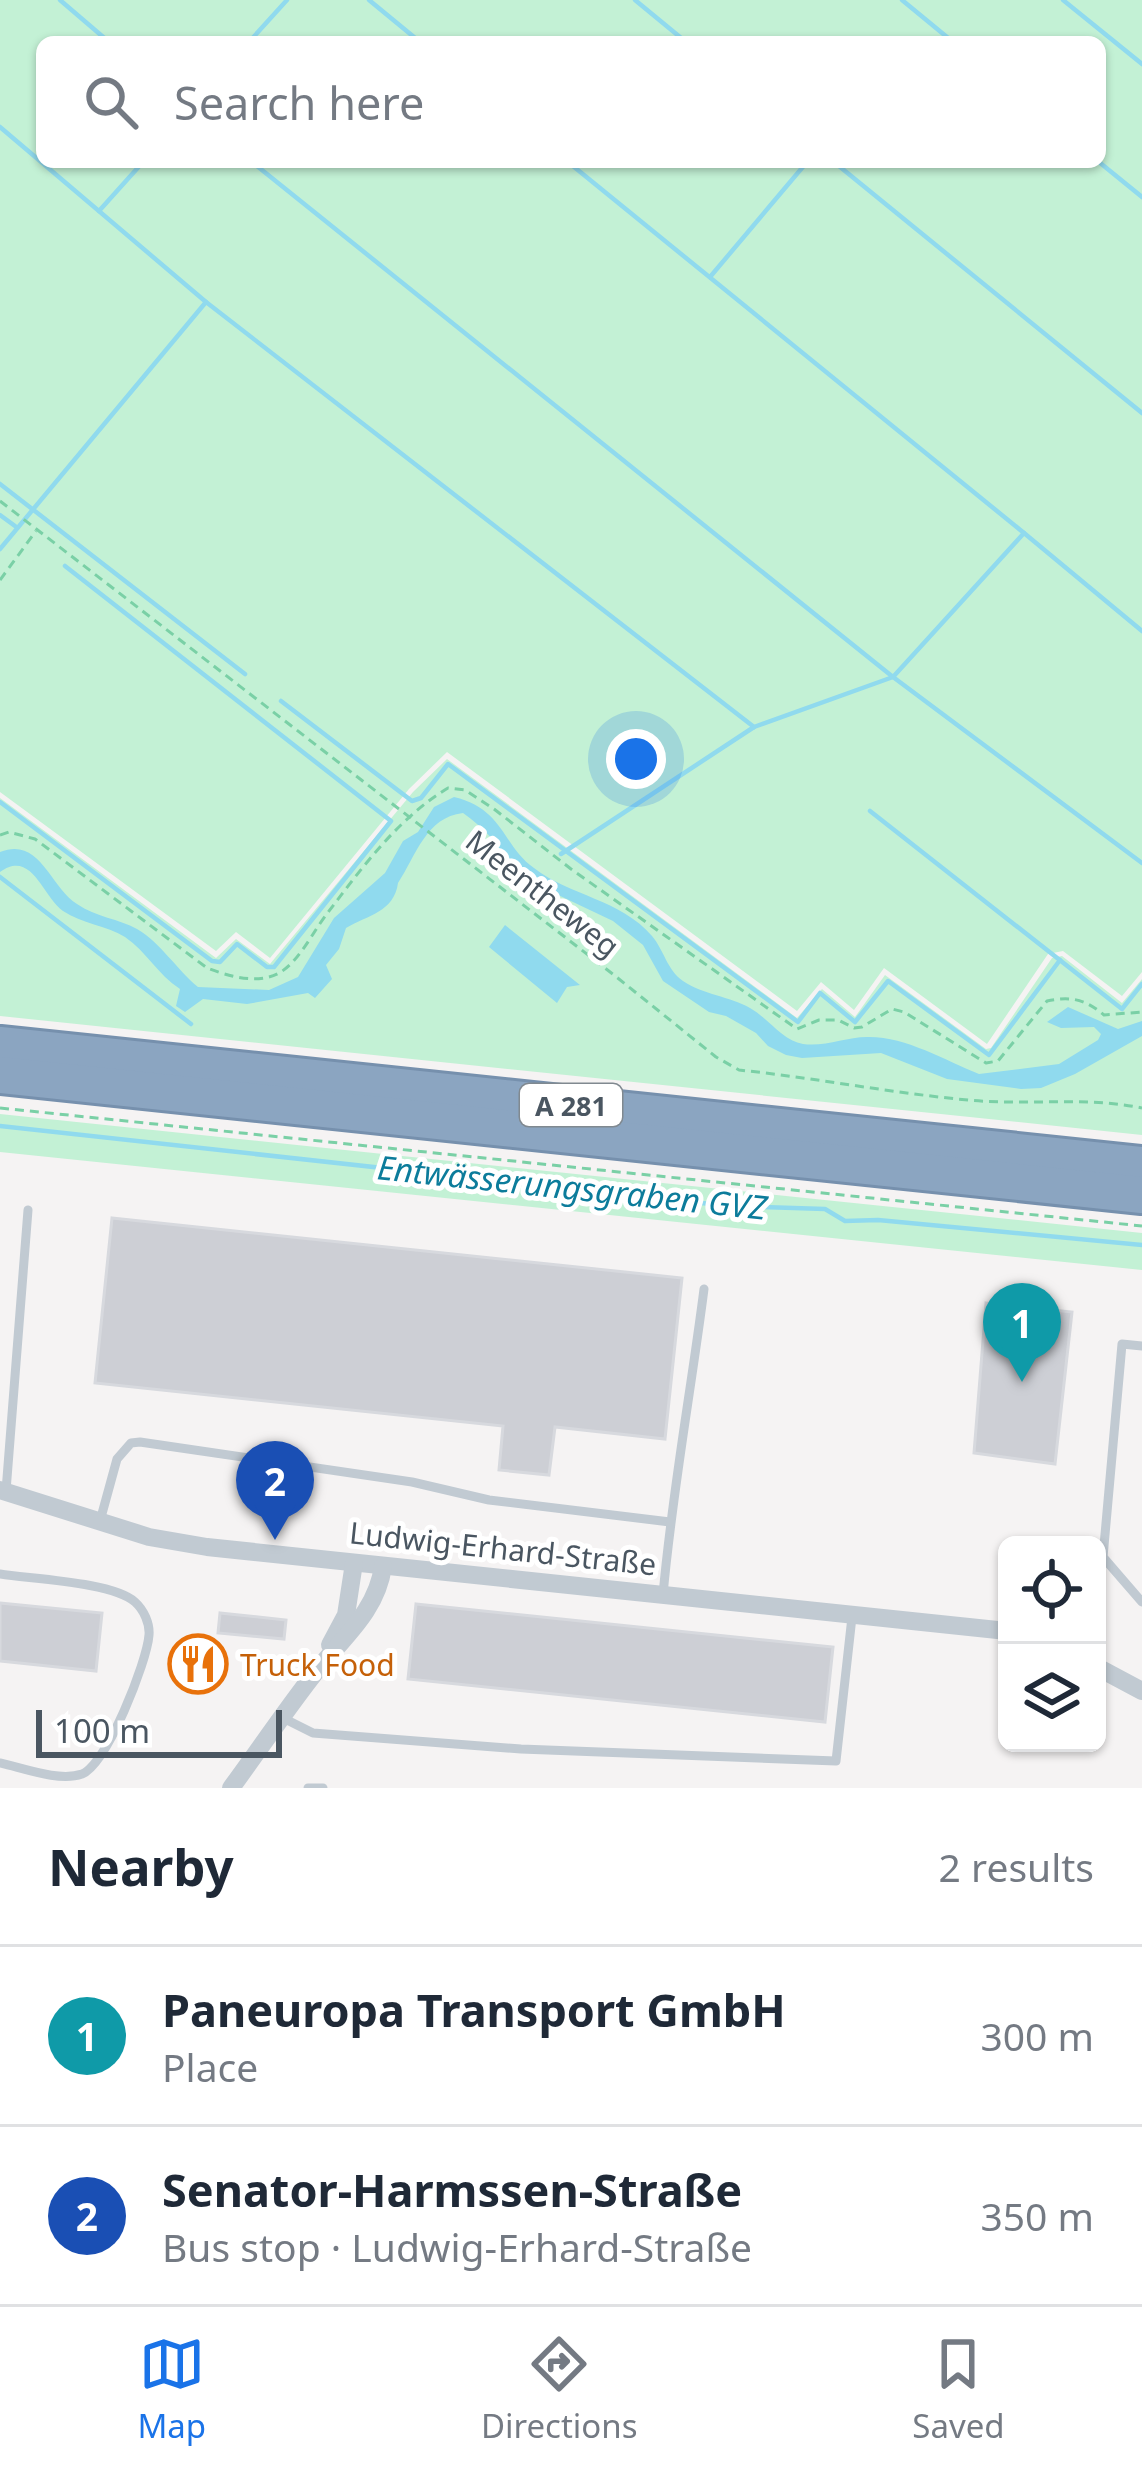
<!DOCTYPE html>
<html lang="en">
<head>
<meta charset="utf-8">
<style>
	:root { --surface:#fff; --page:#f2f2f3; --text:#1f2937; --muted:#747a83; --line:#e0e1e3; --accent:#1a73e8 }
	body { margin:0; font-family:"Noto Sans",sans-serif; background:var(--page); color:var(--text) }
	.controls { position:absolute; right:36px; bottom:36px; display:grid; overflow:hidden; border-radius:18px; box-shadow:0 3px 9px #0004 }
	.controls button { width:108px; height:108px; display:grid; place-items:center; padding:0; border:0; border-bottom:3px solid var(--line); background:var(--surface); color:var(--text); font:60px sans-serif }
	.scale { position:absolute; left:36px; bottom:30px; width:246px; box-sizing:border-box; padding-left:12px; border:6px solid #4a5661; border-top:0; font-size:33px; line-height:42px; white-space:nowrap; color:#4a5661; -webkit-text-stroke:9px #fff; paint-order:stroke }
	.you { position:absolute; left:636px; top:759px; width:42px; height:42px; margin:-30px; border:9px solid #fff; border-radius:50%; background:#1a73e8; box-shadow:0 0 0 18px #1a73e833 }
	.badge { display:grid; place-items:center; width:78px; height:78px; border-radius:50%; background:var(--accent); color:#fff; font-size:39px; font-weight:700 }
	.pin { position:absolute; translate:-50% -99px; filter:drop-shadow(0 3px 6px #0008) }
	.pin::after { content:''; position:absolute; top:63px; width:42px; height:36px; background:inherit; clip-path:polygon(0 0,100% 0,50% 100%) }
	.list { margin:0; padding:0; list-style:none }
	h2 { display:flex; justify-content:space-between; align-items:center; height:156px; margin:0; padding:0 48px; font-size:51px }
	h2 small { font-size:39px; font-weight:400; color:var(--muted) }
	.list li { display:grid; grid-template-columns:78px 1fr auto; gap:36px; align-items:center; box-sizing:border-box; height:180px; padding:0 48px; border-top:3px solid var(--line) }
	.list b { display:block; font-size:45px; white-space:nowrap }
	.list p { margin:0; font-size:39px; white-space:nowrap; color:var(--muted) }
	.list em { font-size:39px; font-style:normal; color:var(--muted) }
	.icon { flex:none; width:66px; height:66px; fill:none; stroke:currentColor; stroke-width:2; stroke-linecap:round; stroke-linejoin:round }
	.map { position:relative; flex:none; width:1142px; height:1788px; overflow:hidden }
	.search { position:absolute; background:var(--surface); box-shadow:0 3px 9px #0004; left:36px; right:36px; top:36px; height:132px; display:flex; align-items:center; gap:30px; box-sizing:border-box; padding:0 42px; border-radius:18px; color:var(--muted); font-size:45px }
	.sheet { height:516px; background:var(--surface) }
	nav { display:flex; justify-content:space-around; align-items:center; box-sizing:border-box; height:168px; border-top:3px solid var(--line); background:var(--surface); font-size:33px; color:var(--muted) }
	nav a { display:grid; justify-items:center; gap:6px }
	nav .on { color:var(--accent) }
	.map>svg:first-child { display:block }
	.green { fill:#c3f1d5; fill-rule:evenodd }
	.water { fill:#90daee }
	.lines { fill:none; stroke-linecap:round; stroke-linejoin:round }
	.stream { stroke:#90daee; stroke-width:4.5 }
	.building { fill:#cdcfd5; stroke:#d7d9de; stroke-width:3 }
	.highway-casing { stroke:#7690ad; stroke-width:42 }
	.path { stroke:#7ad0a6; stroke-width:3; stroke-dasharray:9 6; stroke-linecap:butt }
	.lane { stroke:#c1cad2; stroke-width:9 }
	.street { stroke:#c1cad2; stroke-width:18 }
	.highway { stroke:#8ba5c1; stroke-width:36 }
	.labels { text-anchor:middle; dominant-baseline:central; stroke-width:10; stroke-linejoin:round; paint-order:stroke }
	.shield { fill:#fff; stroke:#808990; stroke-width:3 }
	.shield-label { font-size:27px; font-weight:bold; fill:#4a5661 }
	.street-label { font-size:30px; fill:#4a5661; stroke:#fff }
	.food-label { font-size:30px; fill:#c56008; stroke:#fff; text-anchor:start }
	.water-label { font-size:33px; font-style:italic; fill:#0c7c9b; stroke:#fff }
</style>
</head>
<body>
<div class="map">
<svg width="1142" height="1788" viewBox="0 0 1142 1788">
	<rect width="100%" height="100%" fill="#f5f3f3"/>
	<g class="green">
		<path d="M0,0H1142V972L1122,996L1063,951L1048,954L987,1044L884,968L854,1010L821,982L797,1011L447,752L409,789L270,958L236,932L216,951L0,792ZM1100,42V162H42V42Z"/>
		<polygon points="447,759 797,1018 822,989 855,1017 885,975 986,1049 991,1048 1052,958 1062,956 1122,1003 1142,979 1142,1135 0,1016 0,798 216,958 236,939 270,964 413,792"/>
		<polygon points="0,1114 1142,1233 1142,1270 0,1152"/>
	</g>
	<g class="water">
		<path d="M454,797C504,809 502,845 534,868C570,896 620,899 652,936C664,950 667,970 683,981C704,995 729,996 750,1008C768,1018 783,1041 803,1044C825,1047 846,1037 867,1037C905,1036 944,1060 979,1074L1059,1064L1098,1040L1101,1034L1094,1027L1061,1028L1047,1022L1068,1007L1118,1029L1142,1021V1036L1075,1074L1041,1088L1021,1089L947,1079L881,1053L802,1058L786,1055L768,1046L756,1033L726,1016L709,1012L663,981L643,945L613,921L554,893L546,892L540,900L506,877L511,867C499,844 484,828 463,813C426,817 416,856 398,883C394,912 368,915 346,928L339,949L326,965L332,979L315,998L308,993L247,1004L203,999L185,1012L176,1006L180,989C158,975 146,951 125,937C106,925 82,924 63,911C42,896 32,849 0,872V852C40,836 50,887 77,904C96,917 119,919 137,929C161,943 177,970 198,987L269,990L298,977L334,918L385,873L403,841L418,832L434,807Z"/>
		<polygon points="505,925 580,985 567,987 557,1003 489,947"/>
	</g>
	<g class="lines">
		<g class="stream">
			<polyline points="60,0 109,42"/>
			<polyline points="369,0 420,42"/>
			<polyline points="635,0 686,42"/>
			<polyline points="902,0 953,42"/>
			<polyline points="1063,0 1142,64"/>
			<polyline points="249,42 287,0"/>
			<polyline points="0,127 206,302 754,727"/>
			<polyline points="252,162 893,677 1142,863"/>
			<polyline points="834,162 1142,413"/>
			<polyline points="1099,162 1142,197"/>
			<polyline points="99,211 143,162"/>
			<polyline points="710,277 807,162"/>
			<polyline points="0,484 245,674"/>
			<polyline points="0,515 15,526"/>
			<polyline points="1024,533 1142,631"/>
			<polyline points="0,549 206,302"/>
			<polyline points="281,701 412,801 421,798 448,764 798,1022 820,993 855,1022 888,981 989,1055 1060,960"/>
			<polyline points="0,802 212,961 220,962 237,944 267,967 274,967 391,821 65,566"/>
			<polyline points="870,811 1122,1009 1142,984"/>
			<polyline points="561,854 754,727 893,677 1024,533 568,162"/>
			<polyline points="0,877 191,1024"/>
			<polyline points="0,1126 729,1206 825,1209 845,1221 878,1220 1142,1245"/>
		</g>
	</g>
	<g class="building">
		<polygon points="112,1218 682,1278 665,1439 555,1427 549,1475 499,1470 503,1426 95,1383"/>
		<polygon points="986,1303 1072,1312 1055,1464 974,1453"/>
		<polygon points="0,1603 102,1613 96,1671 0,1661"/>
		<polygon points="416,1604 833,1647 825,1722 408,1679"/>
		<polygon points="220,1613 286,1620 284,1639 218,1633"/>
	</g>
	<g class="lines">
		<defs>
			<g id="highway">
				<polyline points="0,1045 1142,1165"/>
				<polyline points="0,1075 1142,1195"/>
			</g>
		</defs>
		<use href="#highway" class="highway-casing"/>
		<g class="path">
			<path d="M0,501L614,975L716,1057L739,1070C816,1078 891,1093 968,1100C1027,1106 1084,1096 1142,1108"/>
			<polyline points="0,580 36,531"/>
			<path d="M0,835L9,832L35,839L207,968C228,976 257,985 279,973C298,963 313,932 326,915C361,869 398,818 448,788L465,790L494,809L571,869L797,1029L819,1020H838L854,1028L862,1027L892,1009L904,1012L986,1063L998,1061L1047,1001C1071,996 1085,999 1104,1015L1142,1012"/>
			<polyline points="0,1108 1142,1226"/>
		</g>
		<g class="lane">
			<polyline points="1142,1346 1122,1344 1103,1557 1142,1602"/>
			<polyline points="6,1491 28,1210"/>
			<polyline points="100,1521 117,1459 131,1443 140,1442 412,1482 489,1500 670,1522"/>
			<path d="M0,1574C31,1579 113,1582 135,1602C144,1610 150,1624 149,1635C147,1662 107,1764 82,1774C59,1782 23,1768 0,1763"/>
			<path d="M663,1595C672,1493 691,1391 704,1289"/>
			<polyline points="283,1718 313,1733 521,1749 836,1761 852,1617"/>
			<polyline points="308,1788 323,1788"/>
		</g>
		<g class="street">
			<polyline points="0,1490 149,1537 207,1547 1007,1631"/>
			<polyline points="330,1645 346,1615 354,1563"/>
			<polyline points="1097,1667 1142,1691"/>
			<path d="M231,1788C259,1750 285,1711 314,1674C341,1639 377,1612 383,1566"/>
		</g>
		<use href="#highway" class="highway"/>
	</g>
	<defs>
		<symbol id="restaurant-ring" viewBox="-11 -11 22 22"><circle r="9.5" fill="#fff" stroke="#e8710a" stroke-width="1.5"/><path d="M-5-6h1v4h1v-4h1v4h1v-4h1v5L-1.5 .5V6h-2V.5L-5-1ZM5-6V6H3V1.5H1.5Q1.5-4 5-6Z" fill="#e8710a"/></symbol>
	</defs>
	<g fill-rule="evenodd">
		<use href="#restaurant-ring" x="165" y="1631" width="66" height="66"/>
	</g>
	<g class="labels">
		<rect class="shield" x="520" y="1084" width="102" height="42" rx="9"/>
		<g class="shield-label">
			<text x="571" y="1105">A 281</text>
		</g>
		<g class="street-label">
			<text transform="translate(543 893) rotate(38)">Meentheweg</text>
			<text transform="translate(503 1548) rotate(6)">Ludwig-Erhard-Straße</text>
		</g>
		<g class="food-label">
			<text x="240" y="1664">Truck Food</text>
		</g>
		<g class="water-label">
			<text transform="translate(572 1187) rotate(6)">Entwässerungsgraben GVZ</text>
		</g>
	</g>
</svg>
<div class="controls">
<button><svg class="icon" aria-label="locate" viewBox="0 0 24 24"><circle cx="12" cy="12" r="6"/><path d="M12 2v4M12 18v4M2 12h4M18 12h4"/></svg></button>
<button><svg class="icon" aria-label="layers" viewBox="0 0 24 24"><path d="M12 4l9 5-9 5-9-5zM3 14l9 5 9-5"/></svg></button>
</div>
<div class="scale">100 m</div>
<div class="you"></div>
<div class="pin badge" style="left:1022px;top:1382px;background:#0f9aa8">1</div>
<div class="pin badge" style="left:275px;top:1540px;background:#1a4fb4">2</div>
<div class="search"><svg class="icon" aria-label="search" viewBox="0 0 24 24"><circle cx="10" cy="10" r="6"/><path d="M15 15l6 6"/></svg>Search here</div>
</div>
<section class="sheet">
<h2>Nearby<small>2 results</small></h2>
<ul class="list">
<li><span class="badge" style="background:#0f9aa8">1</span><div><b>Paneuropa Transport GmbH</b><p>Place</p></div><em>300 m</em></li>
<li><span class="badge" style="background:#1a4fb4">2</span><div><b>Senator-Harmssen-Straße</b><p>Bus stop · Ludwig-Erhard-Straße</p></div><em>350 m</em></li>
</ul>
</section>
<nav>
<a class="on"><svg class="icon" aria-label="map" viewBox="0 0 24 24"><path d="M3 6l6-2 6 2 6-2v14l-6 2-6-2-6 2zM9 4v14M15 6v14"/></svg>Map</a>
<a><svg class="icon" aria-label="directions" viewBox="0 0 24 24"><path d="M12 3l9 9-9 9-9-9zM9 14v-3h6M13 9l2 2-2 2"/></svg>Directions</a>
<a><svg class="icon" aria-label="saved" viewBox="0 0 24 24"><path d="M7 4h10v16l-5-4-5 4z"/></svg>Saved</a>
</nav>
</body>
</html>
